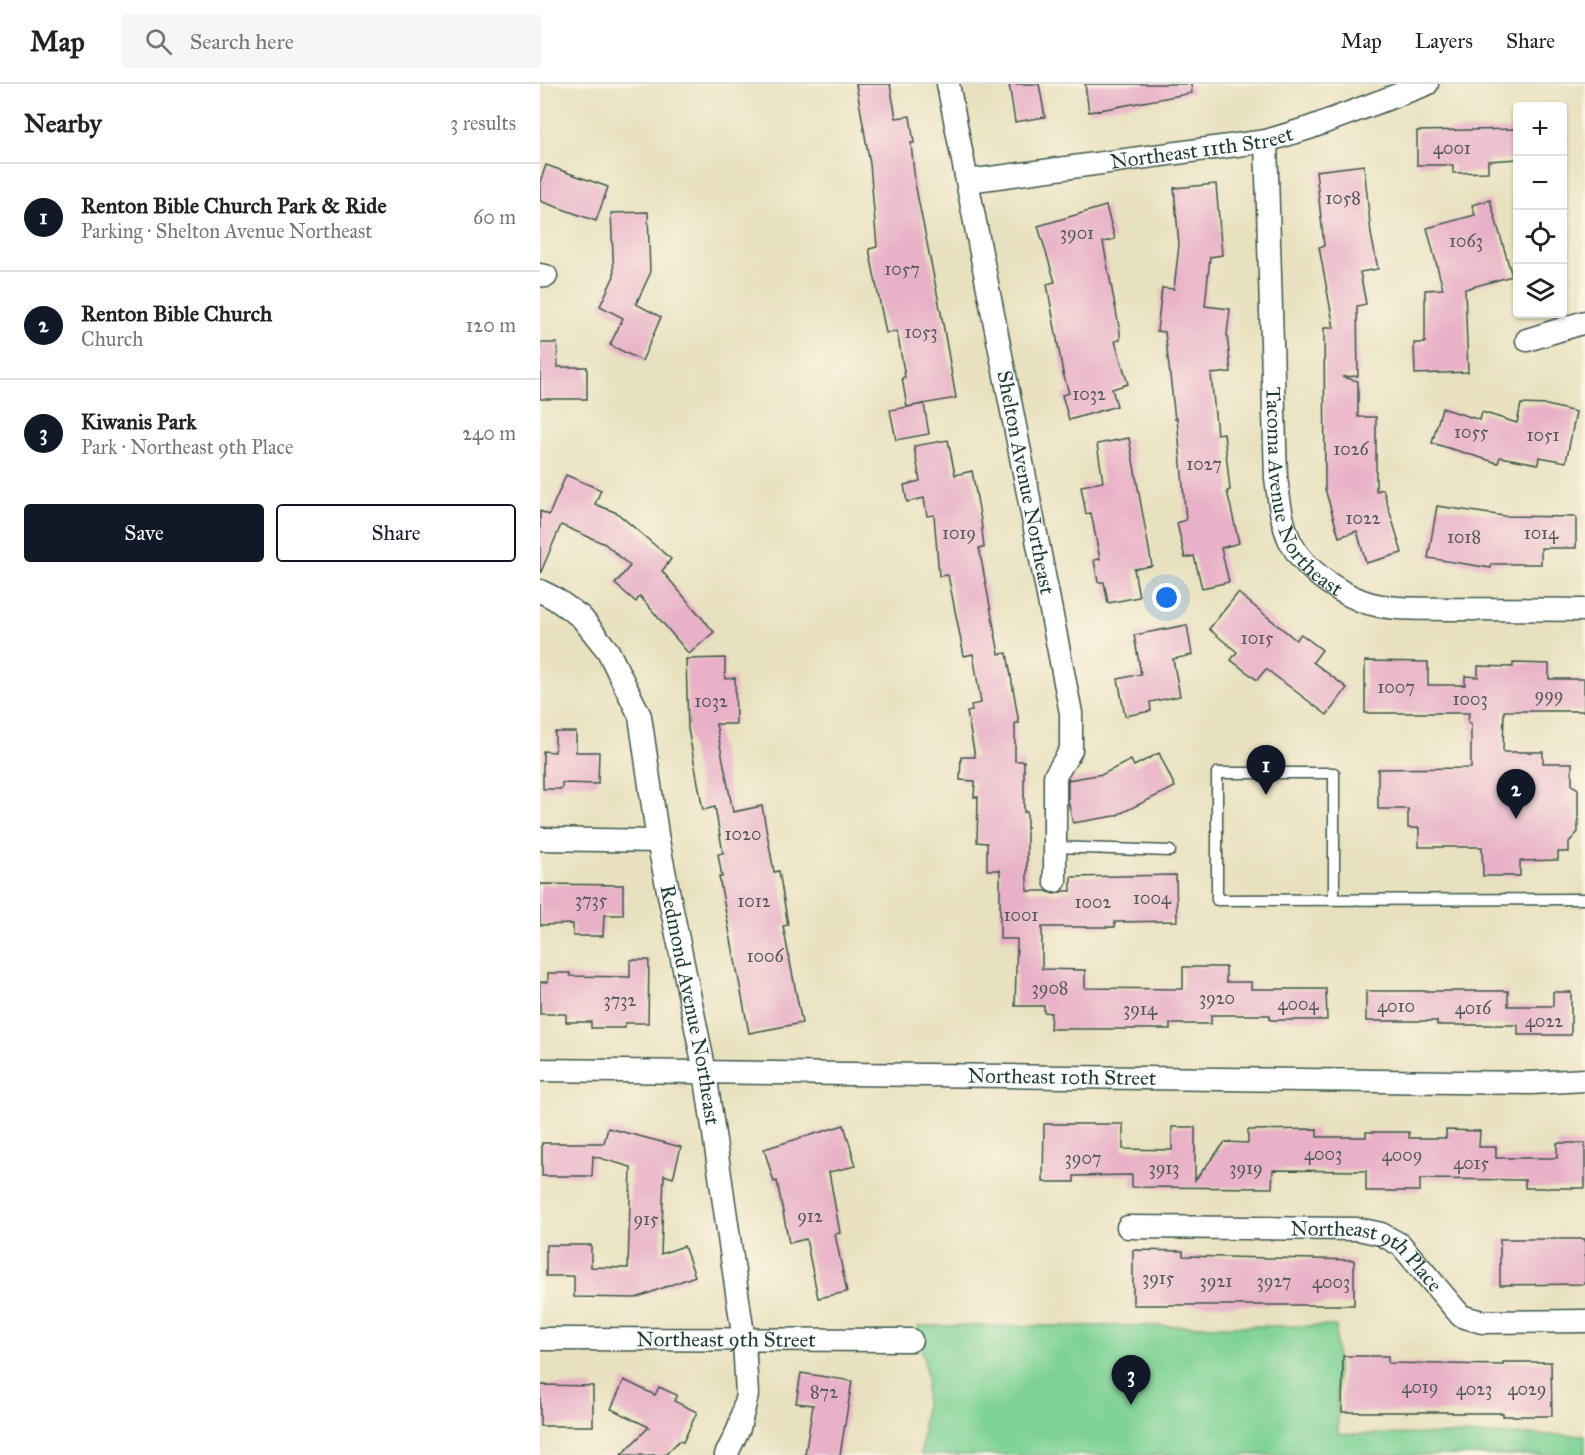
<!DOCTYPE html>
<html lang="en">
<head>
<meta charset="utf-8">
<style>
	:root { --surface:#fff; --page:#f6f6f6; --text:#222; --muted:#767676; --line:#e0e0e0; --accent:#111827 }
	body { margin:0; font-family:"IM FELL Great Primer",serif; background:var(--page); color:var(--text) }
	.controls { position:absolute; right:18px; top:18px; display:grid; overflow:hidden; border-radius:6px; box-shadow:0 2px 4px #0004 }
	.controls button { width:54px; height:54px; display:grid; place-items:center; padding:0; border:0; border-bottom:2px solid var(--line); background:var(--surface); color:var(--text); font:30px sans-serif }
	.you { position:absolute; left:627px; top:514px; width:21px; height:21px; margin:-15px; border:4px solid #fff; border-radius:50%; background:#1a73e8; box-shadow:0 0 0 9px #1a73e833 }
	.badge { display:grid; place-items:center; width:39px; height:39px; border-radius:50%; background:var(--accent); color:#fff; font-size:20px; font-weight:700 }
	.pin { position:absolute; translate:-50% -50px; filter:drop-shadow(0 2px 3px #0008) }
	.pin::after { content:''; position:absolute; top:32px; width:21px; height:18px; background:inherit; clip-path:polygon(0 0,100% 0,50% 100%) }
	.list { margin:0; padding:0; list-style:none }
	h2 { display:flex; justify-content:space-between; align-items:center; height:78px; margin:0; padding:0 24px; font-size:26px }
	h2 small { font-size:20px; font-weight:400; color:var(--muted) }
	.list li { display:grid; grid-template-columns:39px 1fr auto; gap:18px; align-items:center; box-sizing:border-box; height:108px; padding:0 24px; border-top:2px solid var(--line) }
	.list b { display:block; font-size:22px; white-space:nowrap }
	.list p { margin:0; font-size:20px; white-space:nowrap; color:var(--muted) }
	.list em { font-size:20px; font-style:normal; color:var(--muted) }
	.actions { display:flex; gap:12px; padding:18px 24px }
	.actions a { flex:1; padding:14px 0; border:2px solid var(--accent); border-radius:6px; text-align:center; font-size:21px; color:var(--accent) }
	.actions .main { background:var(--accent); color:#fff }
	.icon { flex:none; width:33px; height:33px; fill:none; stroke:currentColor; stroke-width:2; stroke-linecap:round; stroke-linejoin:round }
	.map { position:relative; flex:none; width:1045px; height:1371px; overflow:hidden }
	header { display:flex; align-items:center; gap:36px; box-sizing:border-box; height:84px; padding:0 30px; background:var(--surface); border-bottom:2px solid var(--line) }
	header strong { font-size:28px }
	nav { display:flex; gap:33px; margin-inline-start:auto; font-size:21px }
	.search { width:420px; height:54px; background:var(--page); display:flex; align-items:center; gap:15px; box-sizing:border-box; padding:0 21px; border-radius:6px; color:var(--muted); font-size:22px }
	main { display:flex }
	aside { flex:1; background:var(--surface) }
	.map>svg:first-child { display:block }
	.green { fill:#7ed295; stroke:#4e8864; stroke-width:1.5 }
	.building { fill:#e8b1c7 }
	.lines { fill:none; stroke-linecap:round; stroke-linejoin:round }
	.lane-casing { stroke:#3d5649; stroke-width:13 }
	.street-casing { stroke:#3d5649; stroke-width:25 }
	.lane { stroke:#fff; stroke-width:10 }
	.street { stroke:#fff; stroke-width:22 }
	.labels { text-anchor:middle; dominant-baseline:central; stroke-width:4.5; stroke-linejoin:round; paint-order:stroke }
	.number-label { font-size:18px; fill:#515a59 }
	.street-label { font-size:21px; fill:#1f3d34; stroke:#fcf5e5 }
</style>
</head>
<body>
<header>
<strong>Map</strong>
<div class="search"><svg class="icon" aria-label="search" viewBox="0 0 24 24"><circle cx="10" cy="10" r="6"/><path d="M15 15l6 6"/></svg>Search here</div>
<nav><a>Map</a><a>Layers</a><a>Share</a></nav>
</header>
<main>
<aside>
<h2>Nearby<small>3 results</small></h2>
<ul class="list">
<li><span class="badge">1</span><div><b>Renton Bible Church Park &amp; Ride</b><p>Parking · Shelton Avenue Northeast</p></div><em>60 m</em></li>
<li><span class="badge">2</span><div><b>Renton Bible Church</b><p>Church</p></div><em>120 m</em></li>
<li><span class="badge">3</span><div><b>Kiwanis Park</b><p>Park · Northeast 9th Place</p></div><em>240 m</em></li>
</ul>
<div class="actions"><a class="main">Save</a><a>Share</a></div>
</aside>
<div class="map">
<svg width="1045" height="1371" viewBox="0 0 1045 1371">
	<rect width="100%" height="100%" fill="#fcf5e5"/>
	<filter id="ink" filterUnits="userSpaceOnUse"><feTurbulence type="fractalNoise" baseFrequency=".0167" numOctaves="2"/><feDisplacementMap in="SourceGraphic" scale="12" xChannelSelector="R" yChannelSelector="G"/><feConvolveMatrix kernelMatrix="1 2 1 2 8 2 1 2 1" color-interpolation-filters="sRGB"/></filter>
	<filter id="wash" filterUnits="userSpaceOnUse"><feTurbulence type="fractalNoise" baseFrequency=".008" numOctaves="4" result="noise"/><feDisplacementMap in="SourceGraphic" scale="24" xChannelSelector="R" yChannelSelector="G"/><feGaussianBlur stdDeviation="1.35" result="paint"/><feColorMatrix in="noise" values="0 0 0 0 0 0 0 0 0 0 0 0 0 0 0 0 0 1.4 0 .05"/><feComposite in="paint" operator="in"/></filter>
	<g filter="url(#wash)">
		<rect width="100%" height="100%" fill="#e8e1bf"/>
		<polygon class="green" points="378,1242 796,1242 798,1350 1045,1351 1045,1371 381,1371 387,1293"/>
		<g id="blocks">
			<g class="building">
				<polygon points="316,0 350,0 356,34 370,32 374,59 371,59 375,99 402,234 416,314 367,323 362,294 365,293 357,247 346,249 329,165 337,163 330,80"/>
				<polygon points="469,0 499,0 505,33 475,38"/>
				<polygon points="545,0 651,0 652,9 549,28"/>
				<polygon points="978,45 978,75 948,77 948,88 913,89 913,81 877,81 877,47"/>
				<polygon points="6,81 68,103 56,137 0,117 0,98"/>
				<polygon points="824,81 831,150 838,185 820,188 826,220 817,222 818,292 802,293 818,297 818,333 836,333 836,407 843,405 862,469 826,479 817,447 799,453 785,405 784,244 794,244 779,163 784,162 776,87"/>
				<polygon points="676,100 682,171 670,173 665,222 690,225 687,250 691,288 671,290 677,350 684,349 690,406 687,407 699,459 681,464 689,498 662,504 654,472 645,474 637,439 646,436 637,334 635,335 625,248 617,247 622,204 634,205 639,161 634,104"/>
				<polygon points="950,116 972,192 925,205 928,288 875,290 874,259 885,259 885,206 903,205 887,144 935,131 932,121"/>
				<polygon points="566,122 575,155 563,158 580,248 580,256 575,257 588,300 572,305 577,322 529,336 522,311 529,309 523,289 507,200 515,198 498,142"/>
				<polygon points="108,128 110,190 96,220 121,233 102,277 70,261 83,234 60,222 74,192 71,129"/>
				<polygon points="0,259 17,259 18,283 47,283 47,315 0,315"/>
				<polygon points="384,320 389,350 356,356 350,326"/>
				<polygon points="981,320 1007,321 1036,328 1026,378 999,373 998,380 960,373 958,379 892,359 902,324 940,336 942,328 977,339"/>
				<polygon points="589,354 612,482 594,485 599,513 568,519 564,498 558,498 554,476 560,475 551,429 546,430 541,402 563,398 557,360"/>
				<polygon points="408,356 415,391 432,387 441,436 444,464 439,464 459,570 467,569 479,639 475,639 475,677 484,677 484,728 487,728 487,807 506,807 514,810 524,807 531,807 531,793 636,791 637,837 575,838 575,843 502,843 502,885 545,886 545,904 643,905 643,883 686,883 686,898 711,898 711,905 786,905 787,936 730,936 730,931 671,931 671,940 630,940 630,945 510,945 511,929 504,928 504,922 475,922 477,855 460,855 460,786 447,786 447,759 437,758 438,713 434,713 435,697 420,696 421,673 435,673 427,628 432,627 431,621 441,619 433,570 424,572 408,491 399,492 394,431 387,432 384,414 367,418 364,401 380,397 374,362"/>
				<polygon points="26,391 61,406 55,420 77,429 131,475 122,487 174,548 149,570 100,512 96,518 75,500 90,482 65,460 21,441 0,490 0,427 9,431"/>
				<polygon points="897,422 964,432 1036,433 1036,464 1001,464 1001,480 951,480 951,484 888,474"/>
				<polygon points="698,509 756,556 761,550 782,566 773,578 807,604 787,631 726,585 717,596 691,576 697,568 669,545"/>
				<polygon points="647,541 652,571 633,575 640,612 610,618 611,627 585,632 578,595 601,590 594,551"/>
				<polygon points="185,574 185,595 195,594 196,640 176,640 193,728 222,722 234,788 239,787 248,841 243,842 262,939 209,949 179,793 182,793 178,770 183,769 175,723 163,726 148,645 146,575"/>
				<polygon points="825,577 888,578 888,601 925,601 925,592 938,593 938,582 973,583 973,579 1009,580 1009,595 1044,595 1044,627 964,627 963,668 1003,668 1003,679 1032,679 1032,701 1038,705 1038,748 1029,758 1029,768 1018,768 1018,776 980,777 980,792 943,792 942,763 879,763 879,744 868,744 868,725 838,725 838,685 931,684 931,639 928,639 929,629 825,629"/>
				<polygon points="15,648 36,648 36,668 59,668 58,700 22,699 22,705 3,705 3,667 15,668"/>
				<polygon points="619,669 635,703 575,732 533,739 528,717 528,696 563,690 591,676 594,682"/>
				<polygon points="0,800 83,801 83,831 64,831 63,852 33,852 33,840 0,841"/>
				<polygon points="90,876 109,876 108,939 85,939 85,944 51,944 51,938 26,938 26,930 0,930 0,898 8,898 8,889 30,889 30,892 90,893"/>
				<polygon points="826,907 968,907 968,922 1013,922 1013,908 1031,908 1031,951 978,951 978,941 897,941 897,937 826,937"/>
				<polygon points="504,1040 583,1040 583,1065 632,1066 632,1043 655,1043 655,1096 685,1058 708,1059 708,1046 777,1045 777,1053 826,1053 826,1048 869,1048 869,1054 906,1054 906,1046 940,1047 939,1063 956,1063 956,1074 1017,1074 1017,1059 1045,1059 1045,1104 985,1104 985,1096 880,1095 880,1107 826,1107 826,1087 733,1086 732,1104 592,1103 592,1091 534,1092 534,1098 503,1098"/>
				<polygon points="304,1041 316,1082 289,1088 300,1149 295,1150 307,1208 278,1214 266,1155 249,1159 237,1097 234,1098 224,1065"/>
				<polygon points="68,1044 141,1063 133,1094 124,1091 121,1170 144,1162 155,1192 96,1214 34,1213 34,1192 6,1192 6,1161 51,1161 51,1183 88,1184 91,1083 53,1072 52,1092 2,1092 2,1059 64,1059"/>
				<polygon points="960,1155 1045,1155 1045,1200 960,1201"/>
				<polygon points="593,1166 643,1167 643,1172 814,1176 814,1221 593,1221"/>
				<polygon points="803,1272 848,1272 848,1279 963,1281 963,1278 1011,1278 1012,1332 963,1332 963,1329 912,1329 912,1328 802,1328"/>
				<polygon points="261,1289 312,1297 300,1371 265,1371 273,1321 256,1319"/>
				<polygon points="84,1296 115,1311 119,1303 137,1311 134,1317 157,1328 143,1358 139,1357 125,1371 81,1371 109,1343 71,1325"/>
				<polygon points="0,1301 53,1302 53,1342 0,1342"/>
			</g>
		</g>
	</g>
	<g filter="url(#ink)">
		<use href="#blocks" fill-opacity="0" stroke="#3d5649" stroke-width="1.5"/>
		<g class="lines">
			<defs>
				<g id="lane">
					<polyline points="515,763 630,767"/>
					<polyline points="794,815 794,689 677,689 677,816 1045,815"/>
				</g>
				<g id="street">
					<path id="s1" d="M408,0L531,629V666L515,692V797"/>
					<path id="s2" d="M726,57L736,394C739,414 741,438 750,457C763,484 794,506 822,517C849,527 884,524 913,525C957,525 1001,525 1045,526"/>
					<path id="s3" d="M428,97L726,57L769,44L887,0"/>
					<polyline points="0,191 6,192"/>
					<polyline points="987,256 1045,238"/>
					<path id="s4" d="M0,507L14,514L41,533L68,567L100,632L118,757L165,988L204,1257L207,1311L199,1344L186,1371"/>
					<polyline points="0,755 118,757"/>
					<path id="s5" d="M0,986L991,999L1045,996"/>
					<path id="s6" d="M588,1143L818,1145L841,1150L861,1161L921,1232L942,1238L1045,1237"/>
					<path id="s7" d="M0,1255L371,1256"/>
				</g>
			</defs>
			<use href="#lane" class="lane-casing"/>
			<use href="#street" class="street-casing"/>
			<use href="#lane" class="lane"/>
			<use href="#street" class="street"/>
		</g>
	</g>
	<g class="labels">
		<g class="number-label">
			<text x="912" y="64">4001</text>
			<text x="803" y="114">1058</text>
			<text x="537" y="149">3901</text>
			<text x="926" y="157">1063</text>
			<text x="362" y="185">1057</text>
			<text x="381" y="248">1053</text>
			<text x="549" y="310">1032</text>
			<text x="931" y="348">1055</text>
			<text x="1003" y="351">1051</text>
			<text x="811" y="365">1026</text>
			<text x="664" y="380">1027</text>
			<text x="823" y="434">1022</text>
			<text x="419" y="449">1019</text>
			<text x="1001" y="449">1014</text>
			<text x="924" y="453">1018</text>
			<text x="717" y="554">1015</text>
			<text x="856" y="603">1007</text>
			<text x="1009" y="611">999</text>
			<text x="930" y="615">1003</text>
			<text x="171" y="617">1032</text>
			<text x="203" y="750">1020</text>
			<text x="612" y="814">1004</text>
			<text x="51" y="816">3735</text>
			<text x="214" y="817">1012</text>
			<text x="553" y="818">1002</text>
			<text x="481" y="831">1001</text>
			<text x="225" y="872">1006</text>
			<text x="510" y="904">3908</text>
			<text x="677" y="914">3920</text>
			<text x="80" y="916">3732</text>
			<text x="758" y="920">4004</text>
			<text x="856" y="922">4010</text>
			<text x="933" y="924">4016</text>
			<text x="600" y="925">3914</text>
			<text x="1004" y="937">4022</text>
			<text x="783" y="1070">4003</text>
			<text x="862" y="1071">4009</text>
			<text x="543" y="1074">3907</text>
			<text x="931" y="1079">4015</text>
			<text x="624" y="1084">3913</text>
			<text x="706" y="1084">3919</text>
			<text x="270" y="1132">912</text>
			<text x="106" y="1135">915</text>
			<text x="618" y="1194">3915</text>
			<text x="676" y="1197">3921</text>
			<text x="734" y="1197">3927</text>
			<text x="791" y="1198">4003</text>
			<text x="880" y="1303">4019</text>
			<text x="934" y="1305">4023</text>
			<text x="987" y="1305">4029</text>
			<text x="284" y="1308">872</text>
		</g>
		<g class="street-label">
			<text stroke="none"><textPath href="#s3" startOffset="236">Northeast 11th Street</textPath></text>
			<text stroke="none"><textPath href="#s1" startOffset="406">Shelton Avenue Northeast</textPath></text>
			<text stroke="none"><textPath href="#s2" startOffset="360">Tacoma Avenue Northeast</textPath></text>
			<text stroke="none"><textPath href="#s4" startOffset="458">Redmond Avenue Northeast</textPath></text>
			<text stroke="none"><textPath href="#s5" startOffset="522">Northeast 10th Street</textPath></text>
			<text stroke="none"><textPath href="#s6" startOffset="248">Northeast 9th Place</textPath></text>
			<text stroke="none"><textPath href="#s7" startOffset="186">Northeast 9th Street</textPath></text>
		</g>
	</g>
</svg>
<div class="controls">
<button>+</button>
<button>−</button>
<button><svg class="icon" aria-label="locate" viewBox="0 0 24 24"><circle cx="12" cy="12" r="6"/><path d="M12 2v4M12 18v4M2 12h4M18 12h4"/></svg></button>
<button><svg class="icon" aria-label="layers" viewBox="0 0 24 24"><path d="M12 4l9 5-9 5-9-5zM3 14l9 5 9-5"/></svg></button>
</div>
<div class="you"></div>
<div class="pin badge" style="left:726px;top:711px">1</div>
<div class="pin badge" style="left:976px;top:735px">2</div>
<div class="pin badge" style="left:591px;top:1321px">3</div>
</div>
</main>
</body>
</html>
